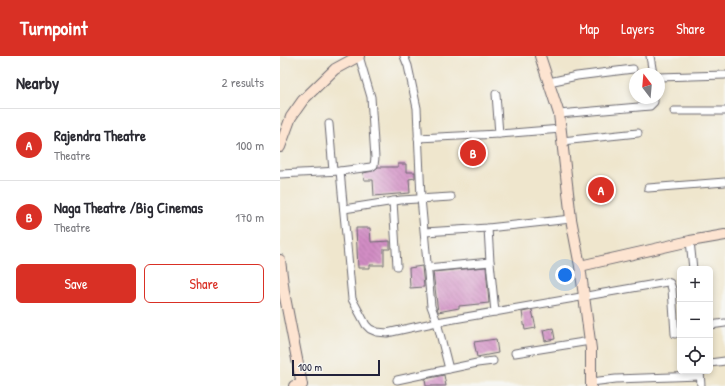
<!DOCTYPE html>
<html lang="en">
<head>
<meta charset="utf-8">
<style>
	:root { --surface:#fff; --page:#f7f7f7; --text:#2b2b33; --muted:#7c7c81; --line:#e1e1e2; --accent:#d93025 }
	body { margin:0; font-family:"Patrick Hand",sans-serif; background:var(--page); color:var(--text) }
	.controls { position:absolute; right:12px; bottom:12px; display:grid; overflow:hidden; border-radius:6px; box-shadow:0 2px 6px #0003 }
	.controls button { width:36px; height:36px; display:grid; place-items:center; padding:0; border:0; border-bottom:1px solid var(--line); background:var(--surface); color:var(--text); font:20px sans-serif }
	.compass { position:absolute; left:349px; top:12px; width:36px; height:36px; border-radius:50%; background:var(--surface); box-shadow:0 2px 6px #0003; rotate:344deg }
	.scale { position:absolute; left:12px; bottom:10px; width:88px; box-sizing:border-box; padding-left:4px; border:2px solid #22223b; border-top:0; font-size:11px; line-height:14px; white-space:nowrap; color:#22223b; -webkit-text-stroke:3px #f6f6f2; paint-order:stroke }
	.you { position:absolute; left:285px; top:219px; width:14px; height:14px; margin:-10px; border:3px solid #fff; border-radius:50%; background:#1a73e8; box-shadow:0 0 0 6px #1a73e833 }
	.badge { display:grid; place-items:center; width:26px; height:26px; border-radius:50%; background:var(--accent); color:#fff; font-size:13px; font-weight:700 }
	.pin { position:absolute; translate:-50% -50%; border:2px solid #fff; box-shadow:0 1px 4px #0006 }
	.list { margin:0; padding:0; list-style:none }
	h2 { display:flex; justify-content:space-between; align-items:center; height:52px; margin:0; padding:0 16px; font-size:17px }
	h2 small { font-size:13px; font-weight:400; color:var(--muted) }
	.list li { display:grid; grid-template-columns:26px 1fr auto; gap:12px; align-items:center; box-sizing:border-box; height:72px; padding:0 16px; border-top:1px solid var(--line) }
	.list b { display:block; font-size:15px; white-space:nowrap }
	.list p { margin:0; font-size:13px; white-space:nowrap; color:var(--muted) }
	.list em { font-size:13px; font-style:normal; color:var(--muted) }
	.actions { display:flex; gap:8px; padding:12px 16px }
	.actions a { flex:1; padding:9px 0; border:1px solid var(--accent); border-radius:6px; text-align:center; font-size:14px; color:var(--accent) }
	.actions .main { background:var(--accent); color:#fff }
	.icon { flex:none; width:22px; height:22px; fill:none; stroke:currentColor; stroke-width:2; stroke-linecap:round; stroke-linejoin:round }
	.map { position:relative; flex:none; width:445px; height:330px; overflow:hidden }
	header { display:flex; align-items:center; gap:24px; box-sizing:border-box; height:56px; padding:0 20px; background:var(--accent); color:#fff }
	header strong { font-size:19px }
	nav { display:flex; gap:22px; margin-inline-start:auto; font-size:14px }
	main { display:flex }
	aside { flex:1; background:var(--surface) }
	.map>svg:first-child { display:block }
	.building { fill:url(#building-back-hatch) }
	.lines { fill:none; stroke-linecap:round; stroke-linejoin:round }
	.street-casing { stroke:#6a676e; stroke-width:9 }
	.secondary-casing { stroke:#6a676e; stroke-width:12 }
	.street { stroke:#fff; stroke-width:7 }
	.secondary { stroke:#fde4d1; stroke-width:10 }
</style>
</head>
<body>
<header>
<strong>Turnpoint</strong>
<nav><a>Map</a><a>Layers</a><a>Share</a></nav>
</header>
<main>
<aside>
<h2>Nearby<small>2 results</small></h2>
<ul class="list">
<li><span class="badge">A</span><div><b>Rajendra Theatre</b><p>Theatre</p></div><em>100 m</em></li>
<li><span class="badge">B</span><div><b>Naga Theatre /Big Cinemas</b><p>Theatre</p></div><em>170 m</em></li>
</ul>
<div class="actions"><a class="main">Save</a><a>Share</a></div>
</aside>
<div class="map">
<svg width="445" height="330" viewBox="0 0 445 330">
	<defs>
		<pattern id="building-back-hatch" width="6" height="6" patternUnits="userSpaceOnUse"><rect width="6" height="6" fill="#d28dc4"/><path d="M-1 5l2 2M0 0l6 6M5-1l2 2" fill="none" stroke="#aa73a0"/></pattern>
	</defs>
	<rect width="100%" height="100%" fill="#f6f6f2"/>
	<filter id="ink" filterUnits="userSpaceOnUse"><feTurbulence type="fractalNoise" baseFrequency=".025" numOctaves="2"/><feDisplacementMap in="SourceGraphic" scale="8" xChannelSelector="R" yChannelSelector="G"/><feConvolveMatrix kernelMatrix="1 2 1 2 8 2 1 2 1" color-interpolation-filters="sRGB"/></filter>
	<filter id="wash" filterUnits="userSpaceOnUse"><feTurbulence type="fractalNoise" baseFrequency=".012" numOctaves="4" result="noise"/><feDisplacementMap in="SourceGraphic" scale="16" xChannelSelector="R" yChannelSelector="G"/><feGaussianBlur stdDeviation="0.9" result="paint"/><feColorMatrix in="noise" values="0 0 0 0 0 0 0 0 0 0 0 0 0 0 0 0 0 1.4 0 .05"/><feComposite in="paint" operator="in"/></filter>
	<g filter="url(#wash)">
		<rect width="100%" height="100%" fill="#efe6cd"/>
		<g id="blocks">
			<g class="building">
				<polygon points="118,108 126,108 126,116 135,116 135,122 129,123 130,137 94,140 93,124 84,124 83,117 93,115 98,111 118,111"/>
				<polygon points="76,172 90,172 91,186 110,185 110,193 104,193 104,209 90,209 90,212 78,212"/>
				<polygon points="142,210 144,231 130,232 129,212"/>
				<polygon points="206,211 209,247 179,250 179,252 158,256 153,216"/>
				<polygon points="252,254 256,272 245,274 242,256"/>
				<polygon points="273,272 275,283 265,285 263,274"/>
				<polygon points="216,283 218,297 197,301 194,286"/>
				<polygon points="164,319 166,330 146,330 145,323"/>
			</g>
		</g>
	</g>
	<g filter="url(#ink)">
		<use href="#blocks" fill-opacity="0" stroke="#6a676e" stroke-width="1"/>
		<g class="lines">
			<defs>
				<g id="street">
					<polyline points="124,0 128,10 137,52 141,142 151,250 157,266 169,313"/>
					<polyline points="370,0 373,18"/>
					<polyline points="379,21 445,19"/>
					<polyline points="269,26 297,20 353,13"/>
					<polyline points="216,38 219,78"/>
					<polyline points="394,55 445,55"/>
					<polyline points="279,58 370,50 374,46 374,42"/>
					<polyline points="49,68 53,115"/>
					<polyline points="138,82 219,78 281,73"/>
					<polyline points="282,85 358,77"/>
					<polyline points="60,115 72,243 86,269 90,273 97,276 107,277 157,266 387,226 390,227 392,233 395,278"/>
					<polyline points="0,118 60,115 91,111 94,109 95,102 91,41 79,0"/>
					<polyline points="368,132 445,126"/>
					<polyline points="113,145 117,210"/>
					<polyline points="64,153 121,144 171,141"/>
					<polyline points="208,172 210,206 215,256"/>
					<polyline points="145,176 208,172 291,163"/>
					<polyline points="410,185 413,213"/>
					<polyline points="147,212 210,206"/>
					<polyline points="430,269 445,267"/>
					<polyline points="235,297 310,285"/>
					<polyline points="430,307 445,305"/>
					<polyline points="420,315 421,330"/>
					<polyline points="117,324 197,307 213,305"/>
					<polyline points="311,326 336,323 420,320"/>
				</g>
				<g id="secondary">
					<polyline points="260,0 279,58 291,163 300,210 311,293 311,330"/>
					<polyline points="0,91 11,61 23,44 55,13 79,0"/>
					<polyline points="0,204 4,236 22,329 14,330"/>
					<polyline points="300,210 410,185 445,179"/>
				</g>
			</defs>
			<use href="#street" class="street-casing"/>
			<use href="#secondary" class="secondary-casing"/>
			<use href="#street" class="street"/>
			<use href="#secondary" class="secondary"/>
		</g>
	</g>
</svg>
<div class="controls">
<button>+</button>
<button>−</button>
<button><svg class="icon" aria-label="locate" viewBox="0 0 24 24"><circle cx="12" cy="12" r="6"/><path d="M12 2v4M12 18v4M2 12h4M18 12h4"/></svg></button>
</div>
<svg class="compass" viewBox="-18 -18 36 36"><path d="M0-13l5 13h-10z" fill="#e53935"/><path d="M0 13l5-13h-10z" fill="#7c7c81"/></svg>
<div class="scale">100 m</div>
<div class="you"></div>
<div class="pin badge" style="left:321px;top:134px">A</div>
<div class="pin badge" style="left:193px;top:97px">B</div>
</div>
</main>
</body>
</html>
